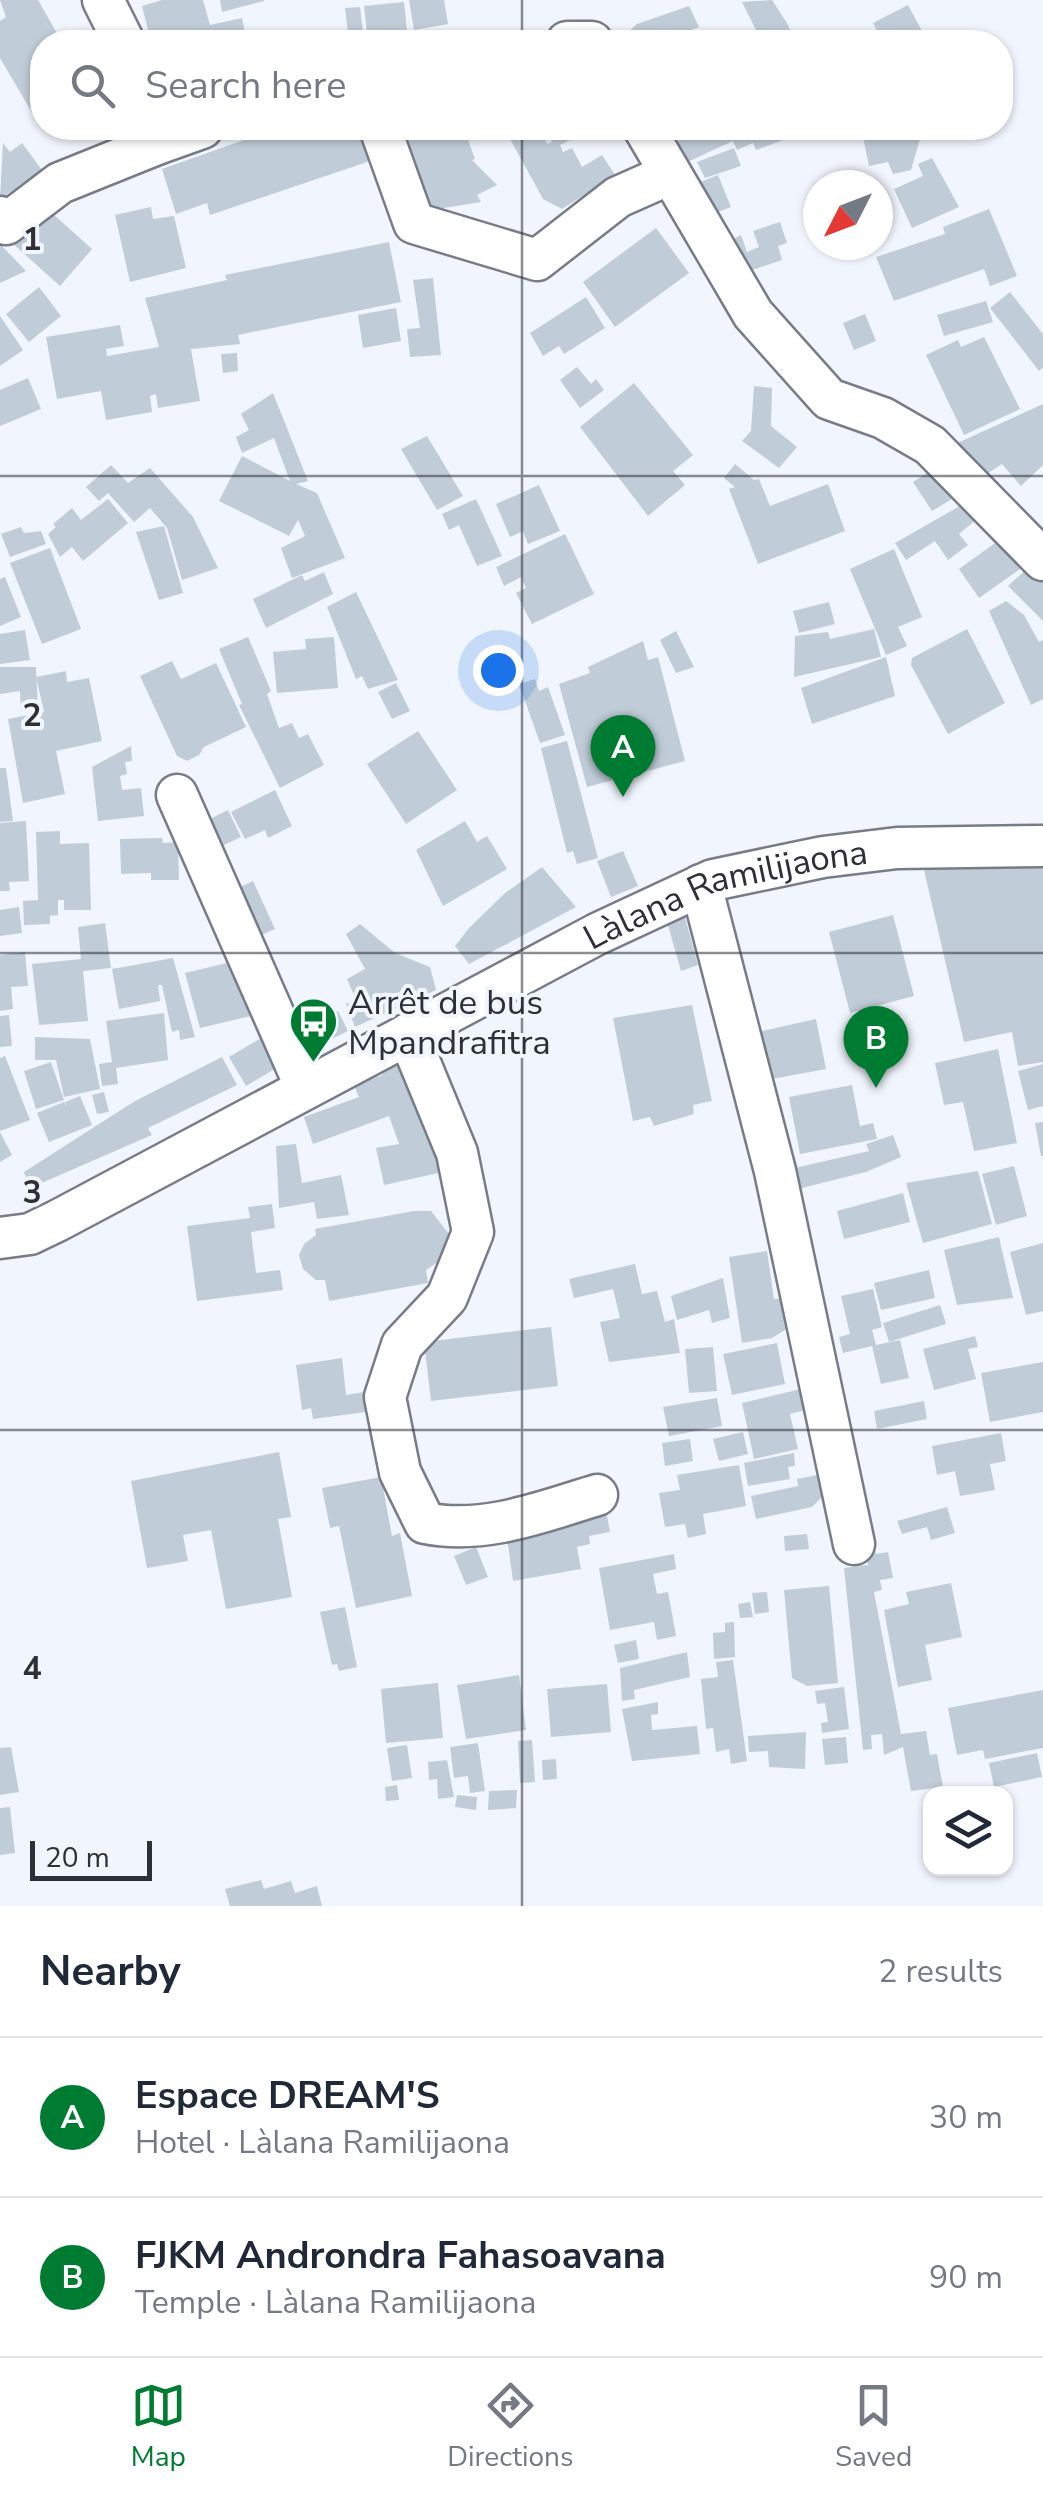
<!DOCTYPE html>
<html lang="en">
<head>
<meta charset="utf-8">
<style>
	:root { --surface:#fff; --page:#f6f6f7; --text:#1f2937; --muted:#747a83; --line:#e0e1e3; --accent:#007b32 }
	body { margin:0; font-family:"Nunito Sans",sans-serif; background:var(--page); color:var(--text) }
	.controls { position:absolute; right:30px; bottom:30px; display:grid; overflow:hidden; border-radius:20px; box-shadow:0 2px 8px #0004 }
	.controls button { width:90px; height:90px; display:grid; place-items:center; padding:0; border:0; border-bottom:2px solid var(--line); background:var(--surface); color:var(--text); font:50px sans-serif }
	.compass { position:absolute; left:803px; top:170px; width:90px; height:90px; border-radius:50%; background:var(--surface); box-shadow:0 2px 8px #0004; rotate:228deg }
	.scale { position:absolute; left:30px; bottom:25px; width:122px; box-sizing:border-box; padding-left:10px; border:5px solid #2e3036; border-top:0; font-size:28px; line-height:35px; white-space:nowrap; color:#2e3036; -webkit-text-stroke:8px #f1f5fd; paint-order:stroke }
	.you { position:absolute; left:498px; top:670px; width:35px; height:35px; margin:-25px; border:8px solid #fff; border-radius:50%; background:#1a73e8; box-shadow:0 0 0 15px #1a73e833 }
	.badge { display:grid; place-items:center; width:65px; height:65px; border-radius:50%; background:var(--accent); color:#fff; font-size:32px; font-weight:700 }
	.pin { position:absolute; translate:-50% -82px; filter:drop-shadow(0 2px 5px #0008) }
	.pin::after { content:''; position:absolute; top:52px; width:35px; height:30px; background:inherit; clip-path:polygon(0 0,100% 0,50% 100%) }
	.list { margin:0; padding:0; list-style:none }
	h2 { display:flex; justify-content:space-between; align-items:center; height:130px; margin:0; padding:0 40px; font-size:42px }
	h2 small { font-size:32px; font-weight:400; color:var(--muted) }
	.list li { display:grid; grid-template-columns:65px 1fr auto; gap:30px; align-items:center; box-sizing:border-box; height:160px; padding:0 40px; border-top:2px solid var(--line) }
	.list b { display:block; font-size:38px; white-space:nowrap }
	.list p { margin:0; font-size:32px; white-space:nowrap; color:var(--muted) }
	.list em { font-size:32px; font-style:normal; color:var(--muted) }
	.icon { flex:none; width:55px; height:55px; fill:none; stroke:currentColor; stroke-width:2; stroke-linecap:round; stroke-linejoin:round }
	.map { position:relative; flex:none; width:1043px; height:1906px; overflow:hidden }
	.search { position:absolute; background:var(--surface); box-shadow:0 2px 8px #0004; left:30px; right:30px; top:30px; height:110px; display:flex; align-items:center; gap:25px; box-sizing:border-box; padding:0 35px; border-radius:40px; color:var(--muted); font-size:38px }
	.sheet { height:450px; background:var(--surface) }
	nav { display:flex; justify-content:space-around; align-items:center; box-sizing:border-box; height:140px; border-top:2px solid var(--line); background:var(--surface); font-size:28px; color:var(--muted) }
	nav a { display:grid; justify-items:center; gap:5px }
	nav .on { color:var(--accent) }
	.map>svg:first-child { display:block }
	.building { fill:#c0cdd8 }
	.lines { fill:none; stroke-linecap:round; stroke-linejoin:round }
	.minor-casing { stroke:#777c89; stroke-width:45 }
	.minor { stroke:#fff; stroke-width:40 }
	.grid { fill:none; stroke:#2e3036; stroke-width:2.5; stroke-opacity:0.55 }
	.labels { text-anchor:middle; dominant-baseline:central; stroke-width:8; stroke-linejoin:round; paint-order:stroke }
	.street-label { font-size:35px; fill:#2e3036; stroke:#f1f5fd }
	.poi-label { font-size:35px; fill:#2e3036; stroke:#f1f5fd; text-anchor:start }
	.grid-label { font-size:32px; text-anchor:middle; font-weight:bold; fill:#2e3036; stroke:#f1f5fd; stroke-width:8; stroke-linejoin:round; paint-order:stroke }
</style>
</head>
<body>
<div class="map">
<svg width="1043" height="1906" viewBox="0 0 1043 1906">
	<rect width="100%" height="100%" fill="#f1f5fd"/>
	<g class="building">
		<polygon points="0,0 38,0 62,42 42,42 42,117 37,121 0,58 0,21 6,17"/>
		<polygon points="162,0 203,0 210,25 242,18 247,42 151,42 142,6"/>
		<polygon points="220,0 264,0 264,1 222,12"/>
		<polygon points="409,0 444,0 448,24 414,30"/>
		<polygon points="772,0 787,23 795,42 762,42 742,2"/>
		<polygon points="404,2 408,40 368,42 364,6"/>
		<polygon points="908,5 928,42 883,42 873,23"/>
		<polygon points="689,6 699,27 660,42 617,42 637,24"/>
		<polygon points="360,7 364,41 349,42 345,8"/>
		<polygon points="278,128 359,128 370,161 210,215 207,203 176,214 162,169"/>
		<polygon points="394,128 490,128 467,137 475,159 472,160 497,185 477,195 481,202 425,211"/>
		<polygon points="504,128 539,128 547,144 552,142 544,128 595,128 560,145 563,152 572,148 582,167 602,155 615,175 562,209 543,199"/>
		<polygon points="705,128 816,128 756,150 753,143 737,150 733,141 681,165 671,144"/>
		<polygon points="861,128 915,128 920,139 911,170 893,174 888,162 869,166"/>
		<polygon points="3,143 10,152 22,143 42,170 0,199"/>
		<polygon points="734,148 741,166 705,178 697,162"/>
		<polygon points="932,158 959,207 912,228 894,189 923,176 918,164"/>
		<polygon points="718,175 731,207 713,214 700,182"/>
		<polygon points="44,206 92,249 60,286 11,242"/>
		<polygon points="151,207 153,219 174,216 186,268 130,282 115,215"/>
		<polygon points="989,209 1017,276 990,286 984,269 894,301 876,257 945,234 943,227"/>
		<polygon points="780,222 787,243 778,246 782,260 740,274 728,242 741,235 747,252 759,247 753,231"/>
		<polygon points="656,228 689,273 615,327 583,282"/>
		<polygon points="389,242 401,302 238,335 240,344 191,349 200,401 158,408 156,394 150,396 152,412 106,420 101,391 57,399 46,337 120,325 124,346 106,349 107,356 159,347 145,298 227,280 225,275"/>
		<polygon points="0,244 26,271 0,283"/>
		<polygon points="433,278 441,355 410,357 407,329 420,328 413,280"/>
		<polygon points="39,287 61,316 29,342 6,314"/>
		<polygon points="1010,292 1043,334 1043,367 1039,371 990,308"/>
		<polygon points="586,297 605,328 564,354 559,346 543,356 530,333"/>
		<polygon points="986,301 993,322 944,336 937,315"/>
		<polygon points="396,308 401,341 363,348 358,315"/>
		<polygon points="865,314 876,341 854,350 843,323"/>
		<polygon points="0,316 23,350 0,366"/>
		<polygon points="984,337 1020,409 964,435 926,355 958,340 961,347"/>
		<polygon points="237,353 238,371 223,373 221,354"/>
		<polygon points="577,367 591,384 596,379 604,390 580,408 560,380"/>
		<polygon points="28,378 41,409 0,426 0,390"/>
		<polygon points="634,383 693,455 673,471 685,485 648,516 580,427"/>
		<polygon points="754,386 772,388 771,426 797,447 779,468 742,441 751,431"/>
		<polygon points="273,393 308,481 296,484 317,493 345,558 292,578 281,548 305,536 298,520 289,536 219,501 242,456 290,481 274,438 242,453 236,437 249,430 241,414"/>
		<polygon points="1043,404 1043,465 1021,486 1002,464 979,479 953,445"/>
		<polygon points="427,436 463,496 437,510 401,449"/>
		<polygon points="735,464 754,480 759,479 770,506 828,484 845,531 758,564 729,489 735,487 724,478"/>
		<polygon points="111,465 128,483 150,468 193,517 218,568 182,580 167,528 150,508 134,522 108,493 99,501 86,487"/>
		<polygon points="932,470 952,499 932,511 913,482"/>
		<polygon points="539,485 560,531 528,544 523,531 510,537 496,504"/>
		<polygon points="108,499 128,523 83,561 72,547 60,557 48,534 56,527 53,524 72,508 81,520"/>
		<polygon points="476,499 502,556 477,566 459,525 449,530 442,514"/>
		<polygon points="965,503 978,518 959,534 968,545 948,560 935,541 906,560 895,543"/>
		<polygon points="164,526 183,593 159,600 136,532"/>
		<polygon points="21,527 24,533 41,531 46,544 10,557 1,534"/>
		<polygon points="565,534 594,594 532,624 516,593 526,588 521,577 504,586 496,567"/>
		<polygon points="1002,538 1023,567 979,598 959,569"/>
		<polygon points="50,548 81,629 42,644 10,563"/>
		<polygon points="894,549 922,617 898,627 907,646 886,655 850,569"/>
		<polygon points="1031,565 1043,577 1043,621 1008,586"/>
		<polygon points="324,572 333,594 266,628 253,599 302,575 305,581"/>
		<polygon points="5,577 21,617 0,626 0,579"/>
		<polygon points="356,592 398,680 368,689 362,676 356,679 327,607"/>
		<polygon points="1006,601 1024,615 1039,642 1043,640 1043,699 1031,705 989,611"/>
		<polygon points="829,602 835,624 799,633 793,611"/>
		<polygon points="874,629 881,657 794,677 795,636 828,632 830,639"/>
		<polygon points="967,629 1005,703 948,734 911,665 912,658"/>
		<polygon points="25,630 30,660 0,664 0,634"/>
		<polygon points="676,631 694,667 676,673 660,640"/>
		<polygon points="248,637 271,691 267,694 279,728 292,723 299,738 308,734 324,765 280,788 239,705 242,704 219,649"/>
		<polygon points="334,637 338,688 277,693 273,652 306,649 305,639"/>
		<polygon points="643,641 648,660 658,657 685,761 587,787 559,684 590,673 588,667"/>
		<polygon points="886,657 895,696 812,724 801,688"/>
		<polygon points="172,661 181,679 216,663 246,727 204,747 199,755 187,761 177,756 140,676"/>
		<polygon points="0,667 36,667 38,710 21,711 20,691 0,694"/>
		<polygon points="66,671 67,682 89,678 102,741 56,751 65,794 23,803 8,719 44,712 36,677"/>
		<polygon points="535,679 539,691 548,687 565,735 540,743 519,684"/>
		<polygon points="396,683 410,711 392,719 378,692"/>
		<polygon points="418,731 457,790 406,824 367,764"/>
		<polygon points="567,741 598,858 577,864 573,851 567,853 541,748"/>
		<polygon points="131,746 132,761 125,762 127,774 120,776 122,790 141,788 144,816 98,821 92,767"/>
		<polygon points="0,768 6,768 13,821 0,822"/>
		<polygon points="275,790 292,826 268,838 265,830 245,839 231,812"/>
		<polygon points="228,810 241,837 205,854 192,828"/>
		<polygon points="26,821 29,881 9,882 10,891 0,891 0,823"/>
		<polygon points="465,821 477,842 487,836 507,869 443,906 416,850"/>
		<polygon points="60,831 60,844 89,843 91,910 64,910 64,900 58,900 58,915 50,916 50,924 24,925 23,901 38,900 36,832"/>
		<polygon points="162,838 163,843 178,842 179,880 151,880 151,873 121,874 120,839"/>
		<polygon points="623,851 638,886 611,897 597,861"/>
		<polygon points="1043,864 1043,1062 1018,1066 1012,1032 964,1042 924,870"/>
		<polygon points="542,867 576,907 469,964 455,946 469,928 505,893"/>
		<polygon points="253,881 275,929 246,942 224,895"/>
		<polygon points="680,899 698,965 681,971 663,908"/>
		<polygon points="19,907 22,933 0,936 0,910"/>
		<polygon points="893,915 914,996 850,1013 829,932"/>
		<polygon points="105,923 111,968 83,971 88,1021 39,1025 32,964 81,959 78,927"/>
		<polygon points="360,924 395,953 430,967 436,990 355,1027 346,1004 356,1000 347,979 365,969 346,934"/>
		<polygon points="25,952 28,986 11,987 13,1009 0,1011 0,955"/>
		<polygon points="173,958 195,1037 180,1040 179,1030 172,1032 162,985 158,985 160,1001 119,1009 112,969"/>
		<polygon points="231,962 251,1016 200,1028 185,973"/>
		<polygon points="692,1005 712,1101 693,1105 694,1114 654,1126 650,1117 633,1121 613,1018"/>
		<polygon points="338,1011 348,1031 305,1052 295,1033"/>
		<polygon points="164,1013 168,1060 116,1068 118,1084 102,1086 99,1064 112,1062 106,1021"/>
		<polygon points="9,1015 12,1046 0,1047 0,1016"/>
		<polygon points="816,1019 826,1069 767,1080 758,1032"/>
		<polygon points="35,1037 90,1039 100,1089 64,1097 56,1060 35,1060"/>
		<polygon points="263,1037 280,1066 246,1086 229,1057"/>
		<polygon points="998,1049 1017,1143 974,1151 963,1102 944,1105 935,1063"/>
		<polygon points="404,1050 443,1172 384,1185 376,1148 399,1144 389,1116 313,1144 304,1117 359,1097 354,1085 382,1075 378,1064"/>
		<polygon points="5,1056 30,1120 0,1131 0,1058"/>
		<polygon points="222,1057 237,1085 148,1128 152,1135 30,1188 24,1172 135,1101"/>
		<polygon points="51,1062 64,1100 36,1109 24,1071"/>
		<polygon points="1043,1064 1043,1106 1028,1110 1018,1071"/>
		<polygon points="852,1085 860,1126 873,1123 877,1139 800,1154 789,1097"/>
		<polygon points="104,1092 109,1112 97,1114 92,1095"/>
		<polygon points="80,1096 92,1125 49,1142 37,1113 64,1102 66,1107 65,1102"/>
		<polygon points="1043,1122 1043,1156 1041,1156 1035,1123"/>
		<polygon points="0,1132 12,1155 0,1162"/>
		<polygon points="893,1135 901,1157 866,1172 790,1191 786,1170 869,1151 866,1144"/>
		<polygon points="296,1144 302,1183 341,1175 349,1215 317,1219 314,1202 279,1208 276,1146"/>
		<polygon points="1014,1166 1027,1216 996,1225 982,1174"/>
		<polygon points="978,1171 992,1224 923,1243 906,1183"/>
		<polygon points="903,1193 910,1222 844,1239 837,1211"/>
		<polygon points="272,1204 275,1228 251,1232 256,1273 280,1270 283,1290 197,1301 187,1226 250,1218 248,1207"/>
		<polygon points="414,1211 431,1211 449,1234 441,1260 426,1270 428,1283 329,1301 325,1280 316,1280 303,1269 299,1255 304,1244 316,1235 315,1229"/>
		<polygon points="999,1237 1013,1298 957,1305 944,1250"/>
		<polygon points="1043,1243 1043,1311 1026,1315 1010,1252"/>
		<polygon points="767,1251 774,1299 790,1298 793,1325 772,1338 742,1343 729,1257"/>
		<polygon points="635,1264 642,1294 657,1291 665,1322 674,1319 680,1353 609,1362 600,1322 620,1318 613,1289 574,1298 569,1279"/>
		<polygon points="929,1270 935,1298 881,1310 874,1283"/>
		<polygon points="723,1278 730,1318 712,1323 709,1310 677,1320 671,1296"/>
		<polygon points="873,1289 882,1327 872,1330 876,1345 900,1340 909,1378 881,1384 872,1346 843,1353 839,1337 850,1334 841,1296"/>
		<polygon points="940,1305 946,1324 889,1342 883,1323"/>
		<polygon points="551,1327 558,1386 431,1401 424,1342"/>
		<polygon points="975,1336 978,1347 968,1349 976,1379 934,1390 923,1349"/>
		<polygon points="777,1343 785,1384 732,1395 723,1354"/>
		<polygon points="713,1347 717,1391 689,1393 685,1349"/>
		<polygon points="342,1358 346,1395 364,1392 366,1412 313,1419 311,1408 302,1410 296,1365"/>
		<polygon points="1043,1362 1043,1412 990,1422 981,1373"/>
		<polygon points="805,1388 809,1409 790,1414 798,1449 754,1459 742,1403"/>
		<polygon points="717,1398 722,1426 669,1436 663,1407"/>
		<polygon points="924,1401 927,1419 877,1429 874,1411"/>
		<polygon points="743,1432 748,1454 719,1461 713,1439"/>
		<polygon points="1001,1433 1006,1461 990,1464 995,1490 960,1496 955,1471 937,1475 932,1446"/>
		<polygon points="690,1439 693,1461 665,1466 662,1443"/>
		<polygon points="279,1452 291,1517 278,1519 292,1597 226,1609 211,1530 183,1535 188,1561 147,1568 131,1481"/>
		<polygon points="794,1453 795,1466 788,1467 790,1479 748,1486 744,1463"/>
		<polygon points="739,1465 746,1506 703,1514 706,1534 688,1538 685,1524 665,1527 659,1493 680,1490 677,1475"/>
		<polygon points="817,1475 822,1497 812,1507 756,1519 751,1496 798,1486 797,1479"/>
		<polygon points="381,1477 392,1536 400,1533 412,1596 356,1608 339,1526 330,1528 322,1488"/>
		<polygon points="605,1505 610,1532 589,1536 590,1544 577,1547 581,1569 513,1581 505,1523"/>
		<polygon points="947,1507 955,1533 931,1540 927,1527 902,1534 897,1521"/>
		<polygon points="807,1534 809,1549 785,1551 784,1536"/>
		<polygon points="476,1547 488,1577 466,1585 454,1556"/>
		<polygon points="875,1548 876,1554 888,1552 893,1578 880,1580 882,1590 874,1592 901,1734 926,1731 930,1755 937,1754 943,1787 911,1791 903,1747 884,1755 882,1734 871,1735 872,1749 863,1750 844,1568 868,1565 866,1550"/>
		<polygon points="674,1554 676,1569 653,1574 657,1594 668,1592 676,1636 657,1640 654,1622 610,1630 599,1568"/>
		<polygon points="951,1583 962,1637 925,1645 932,1680 898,1687 884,1610 909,1604 906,1592"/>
		<polygon points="829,1586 838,1683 807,1686 792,1678 784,1590"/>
		<polygon points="767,1592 769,1612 755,1614 752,1593"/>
		<polygon points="750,1602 753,1617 740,1618 738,1604"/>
		<polygon points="345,1607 357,1667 339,1671 337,1664 332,1665 320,1612"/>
		<polygon points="734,1622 735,1657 714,1659 713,1633 725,1632 725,1623"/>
		<polygon points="636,1640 639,1659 618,1663 614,1645"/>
		<polygon points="687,1652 690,1677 634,1690 635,1699 622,1701 620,1668"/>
		<polygon points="733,1660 747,1761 731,1764 729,1749 716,1752 713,1728 706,1729 701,1679 718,1677 716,1662"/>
		<polygon points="519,1675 526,1730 466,1739 457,1685"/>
		<polygon points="438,1683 443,1738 386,1743 381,1689"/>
		<polygon points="607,1684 611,1732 551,1737 547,1689"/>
		<polygon points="844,1687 849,1729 822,1733 821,1723 828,1722 825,1703 817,1704 815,1691"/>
		<polygon points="1043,1690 1043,1748 985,1759 983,1750 957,1755 948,1708"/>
		<polygon points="658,1702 658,1714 651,1715 652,1730 697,1726 700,1754 632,1761 622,1709"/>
		<polygon points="806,1732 805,1769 769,1767 768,1751 749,1752 748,1736"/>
		<polygon points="846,1737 848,1763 825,1765 822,1739"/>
		<polygon points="532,1740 535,1782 520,1783 518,1741"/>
		<polygon points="478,1743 485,1791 470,1793 468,1776 454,1778 450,1747"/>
		<polygon points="407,1745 412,1778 392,1781 387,1748"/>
		<polygon points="11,1747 19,1792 0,1795 0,1748"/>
		<polygon points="1037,1753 1042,1777 994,1787 989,1763"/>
		<polygon points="556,1759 557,1779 543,1780 542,1760"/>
		<polygon points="447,1760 454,1797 438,1799 437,1779 429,1780 428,1762"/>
		<polygon points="397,1785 399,1800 386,1801 385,1787"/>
		<polygon points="517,1790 516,1808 488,1810 489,1791"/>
		<polygon points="457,1795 477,1797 476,1810 455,1807"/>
		<polygon points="10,1807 15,1853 0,1855 0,1808"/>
		<polygon points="261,1880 264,1889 291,1881 295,1893 317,1886 322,1906 230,1906 225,1889"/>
	</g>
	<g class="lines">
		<defs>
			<g id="minor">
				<polyline points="103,0 124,42"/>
				<polyline points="567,42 592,42"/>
				<polyline points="152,128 157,144 202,128"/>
				<polyline points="380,128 414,223 537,260 618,197 670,174"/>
				<polyline points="644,128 753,314 829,399 883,418 930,445 1043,560"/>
				<polyline points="0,217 6,224 60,183 157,144"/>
				<polyline points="177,795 306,1088"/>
				<polyline points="701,885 775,1171 854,1544"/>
				<path d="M408,1034L457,1153L473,1232L447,1297L402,1345L385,1397L400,1472L425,1523C483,1535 542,1512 597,1495"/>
				<path id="s1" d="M0,1238L30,1234L57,1221L597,934L713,880L823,857L897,848L1043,846"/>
			</g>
		</defs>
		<use href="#minor" class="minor-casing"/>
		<use href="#minor" class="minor"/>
	</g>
	<path class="grid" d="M522,0V42M522,128V1906M0,476H1043M0,953H1043M0,1430H1043"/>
	<defs>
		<symbol id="bus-pin" viewBox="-11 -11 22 30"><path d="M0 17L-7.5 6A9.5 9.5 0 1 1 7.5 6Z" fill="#007b32" stroke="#f1f5fd"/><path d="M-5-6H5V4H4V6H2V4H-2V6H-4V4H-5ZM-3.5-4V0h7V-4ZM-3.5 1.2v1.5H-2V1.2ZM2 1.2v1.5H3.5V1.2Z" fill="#fff"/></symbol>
	</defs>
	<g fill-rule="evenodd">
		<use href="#bus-pin" x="286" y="994" width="55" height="75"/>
	</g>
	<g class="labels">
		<g class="street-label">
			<text stroke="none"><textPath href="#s1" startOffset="808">Làlana Ramilijaona</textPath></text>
		</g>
		<g class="poi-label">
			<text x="348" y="1002">Arrêt de bus<tspan x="348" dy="40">Mpandrafitra</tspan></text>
		</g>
	</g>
	<g class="grid-label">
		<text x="32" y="250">1</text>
		<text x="32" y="726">2</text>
		<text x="32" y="1203">3</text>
		<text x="32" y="1679">4</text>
	</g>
</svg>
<div class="controls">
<button><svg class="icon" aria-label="layers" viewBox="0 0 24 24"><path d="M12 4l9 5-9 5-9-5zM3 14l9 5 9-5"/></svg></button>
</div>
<svg class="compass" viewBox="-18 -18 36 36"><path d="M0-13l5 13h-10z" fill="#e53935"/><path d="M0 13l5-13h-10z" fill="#747a83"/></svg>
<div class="scale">20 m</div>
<div class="you"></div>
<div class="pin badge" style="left:623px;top:797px">A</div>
<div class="pin badge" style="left:876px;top:1088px">B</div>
<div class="search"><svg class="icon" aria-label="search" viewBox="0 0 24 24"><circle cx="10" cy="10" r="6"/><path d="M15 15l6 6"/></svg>Search here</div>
</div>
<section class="sheet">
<h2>Nearby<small>2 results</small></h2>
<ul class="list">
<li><span class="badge">A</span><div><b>Espace DREAM'S</b><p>Hotel · Làlana Ramilijaona</p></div><em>30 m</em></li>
<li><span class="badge">B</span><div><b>FJKM Androndra Fahasoavana</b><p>Temple · Làlana Ramilijaona</p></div><em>90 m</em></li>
</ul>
</section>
<nav>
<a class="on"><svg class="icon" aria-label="map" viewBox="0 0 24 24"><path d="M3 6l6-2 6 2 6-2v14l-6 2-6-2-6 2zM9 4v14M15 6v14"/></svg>Map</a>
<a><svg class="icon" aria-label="directions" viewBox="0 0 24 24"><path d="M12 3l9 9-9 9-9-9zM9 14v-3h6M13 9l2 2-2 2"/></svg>Directions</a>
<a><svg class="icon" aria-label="saved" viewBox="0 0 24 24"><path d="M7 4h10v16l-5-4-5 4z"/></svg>Saved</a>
</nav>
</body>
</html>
